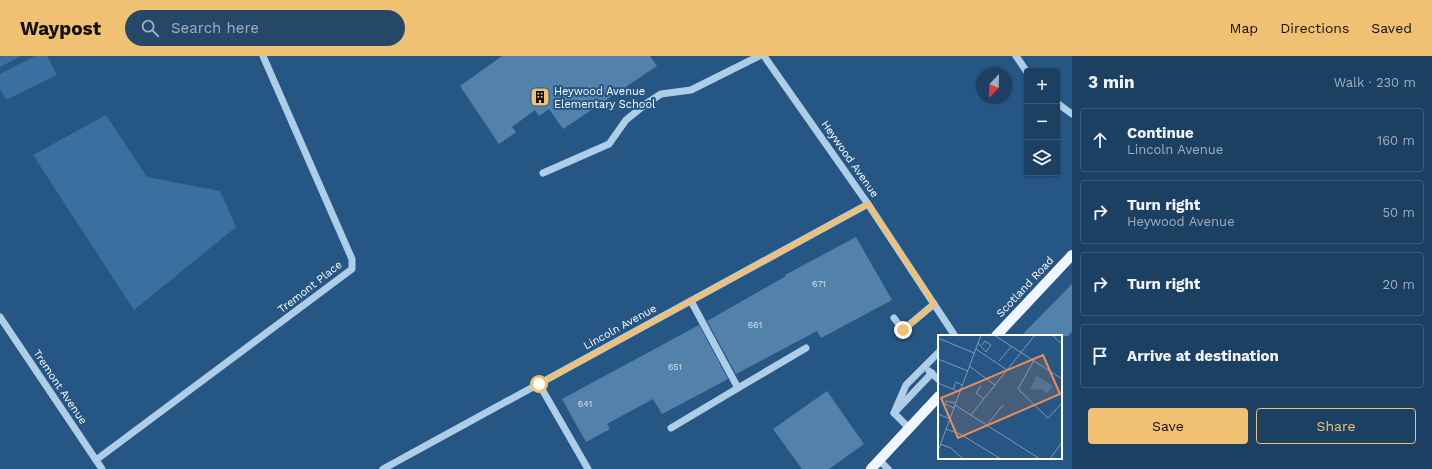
<!DOCTYPE html>
<html lang="en">
<head>
<meta charset="utf-8">
<style>
	:root { --surface:#1c4062; --page:#254768; --text:#f1f3f6; --muted:#a0afbe; --line:#3a5977; --accent:#f0c173 }
	body { margin:0; font-family:"Work Sans",sans-serif; background:var(--page); color:var(--text) }
	.controls { position:absolute; right:12px; top:12px; display:grid; overflow:hidden; border-radius:4px; box-shadow:0 1px 3px #0004 }
	.controls button { width:36px; height:36px; display:grid; place-items:center; padding:0; border:0; border-bottom:1px solid var(--line); background:var(--surface); color:var(--text); font:20px sans-serif }
	.compass { position:absolute; left:976px; top:12px; width:36px; height:36px; border-radius:50%; background:var(--surface); box-shadow:0 1px 3px #0004; rotate:203deg }
	.stop { position:absolute; width:12px; height:12px; margin:-9px; border:3px solid #f0c173; border-radius:50%; background:#fff }
	.stop.end { background:#f0c173; border-color:#fff; box-shadow:0 1px 4px #0008 }
	.list { margin:0; padding:0; list-style:none }
	h2 { display:flex; justify-content:space-between; align-items:center; height:52px; margin:0; padding:0 16px; font-size:17px }
	h2 small { font-size:13px; font-weight:400; color:var(--muted) }
	.list li { display:grid; grid-template-columns:26px 1fr auto; gap:12px; align-items:center; box-sizing:border-box; height:64px; margin:0 8px 8px; padding:0 8px; border:1px solid var(--line); border-radius:4px }
	.list b { display:block; font-size:15px; white-space:nowrap }
	.list p { margin:0; font-size:13px; white-space:nowrap; color:var(--muted) }
	.list em { font-size:13px; font-style:normal; color:var(--muted) }
	.actions { display:flex; gap:8px; padding:12px 16px }
	.actions a { flex:1; padding:9px 0; border:1px solid var(--accent); border-radius:4px; text-align:center; font-size:14px; color:var(--accent) }
	.actions .main { background:var(--accent); color:#111 }
	.icon { flex:none; width:22px; height:22px; fill:none; stroke:currentColor; stroke-width:2; stroke-linecap:round; stroke-linejoin:round }
	.map { position:relative; flex:none; width:1072px; height:413px; overflow:hidden }
	header { display:flex; align-items:center; gap:24px; box-sizing:border-box; height:56px; padding:0 20px; background:var(--accent); color:#111 }
	header strong { font-size:19px }
	nav { display:flex; gap:22px; margin-inline-start:auto; font-size:14px }
	.search { width:280px; height:36px; background:var(--page); display:flex; align-items:center; gap:10px; box-sizing:border-box; padding:0 14px; border-radius:22px; color:var(--muted); font-size:15px }
	main { display:flex }
	aside { flex:1; background:var(--surface) }
	.map>svg:first-child { display:block }
	.green { fill:#3a70a0 }
	.building { fill:#5282ac }
	.lines { fill:none; stroke-linecap:round; stroke-linejoin:round }
	.minor { stroke:#aecde7; stroke-width:7 }
	.major { stroke:#f0f6fd; stroke-width:10 }
	.route { stroke:#f0c173; stroke-width:5 }
	.labels { text-anchor:middle; dominant-baseline:central; stroke-width:4; stroke-linejoin:round; paint-order:stroke }
	.number-label { font-size:9px; fill:#d4e0ea }
	.poi-label { font-size:11px; fill:#fff; stroke:#265683; text-anchor:start }
	.street-label { font-size:11px; fill:#fff; stroke:#265683 }
	.inset-road { fill:none; stroke:#7d9ab5; stroke-width:1 }
	.view { fill:#ef8b55; fill-opacity:0.15; stroke:#ef8b55; stroke-width:2 }
	.inset-edge { fill:none; stroke:#fff; stroke-width:2 }
</style>
</head>
<body>
<header>
<strong>Waypost</strong>
<div class="search"><svg class="icon" aria-label="search" viewBox="0 0 24 24"><circle cx="10" cy="10" r="6"/><path d="M15 15l6 6"/></svg>Search here</div>
<nav><a>Map</a><a>Directions</a><a>Saved</a></nav>
</header>
<main>
<div class="map">
<svg width="1072" height="413" viewBox="0 0 1072 413">
	<rect width="100%" height="100%" fill="#265683"/>
	<g class="green">
		<polygon points="0,0 21,0 0,11"/>
		<polygon points="35,0 47,0 57,19 6,44 0,33 0,18"/>
		<polygon points="106,59 147,121 220,135 236,171 134,254 33,99"/>
	</g>
	<g class="building">
		<polygon points="502,0 650,0 657,10 563,73 549,53 539,60 535,54 512,71 516,76 499,88 460,30"/>
		<polygon points="856,181 892,244 821,282 817,275 736,318 707,265 786,220 785,219"/>
		<polygon points="1072,228 1072,276 1068,280 1021,280"/>
		<polygon points="699,269 728,323 662,358 653,343 607,368 610,373 586,386 562,343"/>
		<polygon points="827,335 864,388 829,413 802,413 773,373"/>
	</g>
	<g class="lines">
		<g class="minor">
			<polyline points="764,0 868,148 955,280"/>
			<polyline points="1016,0 1027,16"/>
			<polyline points="1057,47 1072,58"/>
			<polyline points="543,117 609,88 626,64 647,47 661,38 691,34 759,0"/>
			<polyline points="0,261 102,413"/>
			<polyline points="894,262 903,274 934,248"/>
			<polyline points="929,315 939,324"/>
			<polyline points="539,328 588,413"/>
			<polyline points="738,332 806,292"/>
			<polyline points="894,357 906,329 939,296"/>
			<polyline points="671,372 738,332 691,245"/>
			<polyline points="909,372 894,357 932,317"/>
			<polyline points="96,404 352,213 352,203 263,0"/>
			<polyline points="879,404 888,413"/>
			<polyline points="383,413 868,148"/>
		</g>
		<g class="major">
			<polyline points="996,280 1072,199"/>
			<polyline points="871,413 939,340"/>
		</g>
	</g>
	<g class="lines">
		<polyline class="route" points="539,328 868,148 934,248 903,274"/>
	</g>
	<defs>
		<symbol id="building-square" viewBox="-11 -11 22 22"><rect x="-9" y="-9" width="18" height="18" rx="4" fill="#f0c173" stroke="#265683"/><path d="M-4-6H4V6H1V3H-1V6H-4ZM-2.5-4.3h1.7v1.8h-1.7ZM.8-4.3h1.7v1.8H.8ZM-2.5-1h1.7V.8h-1.7ZM.8-1h1.7V.8H.8Z" fill="#111"/></symbol>
	</defs>
	<g fill-rule="evenodd">
		<use href="#building-square" x="529" y="30" width="22" height="22"/>
	</g>
	<g class="labels">
		<g class="number-label">
			<text x="819" y="228">671</text>
			<text x="755" y="269">661</text>
			<text x="675" y="311">651</text>
			<text x="585" y="348">641</text>
		</g>
		<g class="poi-label">
			<text x="554" y="35">Heywood Avenue<tspan x="554" dy="13">Elementary School</tspan></text>
		</g>
		<g class="street-label">
			<text transform="translate(850 103) rotate(55)">Heywood Avenue</text>
			<text transform="translate(310 231) rotate(-38)">Tremont Place</text>
			<text transform="translate(1025 231) rotate(-47)">Scotland Road</text>
			<text transform="translate(620 271) rotate(-29)">Lincoln Avenue</text>
			<text transform="translate(60 331) rotate(56)">Tremont Avenue</text>
		</g>
	</g>
	<g transform="translate(938 279)">
		<rect width="124" height="124" fill="#265683"/>
		<path d="M99,41L115,51L109,58L103,54L95,55L92,53Z" fill="#3a70a0"/>
		<path class="inset-road" d="M56,0L124,44M114,0L124,9M0,3L36,18M40,8L48,17L53,10L47,6L44,10M38,14L69,35M0,24L30,36M96,25L80,54L110,83L124,68M61,26L74,11M31,31L57,50M0,48L22,57M43,51L38,58L46,64M15,54L18,47L24,50M17,70L102,124M16,73L7,69L8,66L17,68M0,79L12,84M33,80L97,0M49,90L65,70M8,94L22,99L63,124M2,109L13,113L25,124M0,116L43,0M112,124L124,107"/>
		<path class="view" d="M105,20L122,59L20,103L3,63Z"/>
		<rect width="124" height="124" class="inset-edge"/>
	</g>
</svg>
<div class="controls">
<button>+</button>
<button>−</button>
<button><svg class="icon" aria-label="layers" viewBox="0 0 24 24"><path d="M12 4l9 5-9 5-9-5zM3 14l9 5 9-5"/></svg></button>
</div>
<svg class="compass" viewBox="-18 -18 36 36"><path d="M0-13l5 13h-10z" fill="#e53935"/><path d="M0 13l5-13h-10z" fill="#a0afbe"/></svg>
<div class="stop" style="left:539px;top:328px"></div>
<div class="stop end" style="left:903px;top:274px"></div>
</div>
<aside>
<h2>3 min<small>Walk · 230 m</small></h2>
<ul class="list">
<li><svg class="icon" aria-label="ahead" viewBox="0 0 24 24"><path d="M12 20V5M6 11l6-6 6 6"/></svg><div><b>Continue</b><p>Lincoln Avenue</p></div><em>160 m</em></li>
<li><svg class="icon" aria-label="right" viewBox="0 0 24 24"><path d="M7 20v-9h11M14 6l5 5-5 5"/></svg><div><b>Turn right</b><p>Heywood Avenue</p></div><em>50 m</em></li>
<li><svg class="icon" aria-label="right" viewBox="0 0 24 24"><path d="M7 20v-9h11M14 6l5 5-5 5"/></svg><div><b>Turn right</b></div><em>20 m</em></li>
<li><svg class="icon" aria-label="arrive" viewBox="0 0 24 24"><path d="M6 21V4h12l-3 4 3 4H6"/></svg><div><b>Arrive at destination</b></div></li>
</ul>
<div class="actions"><a class="main">Save</a><a>Share</a></div>
</aside>
</main>
</body>
</html>
